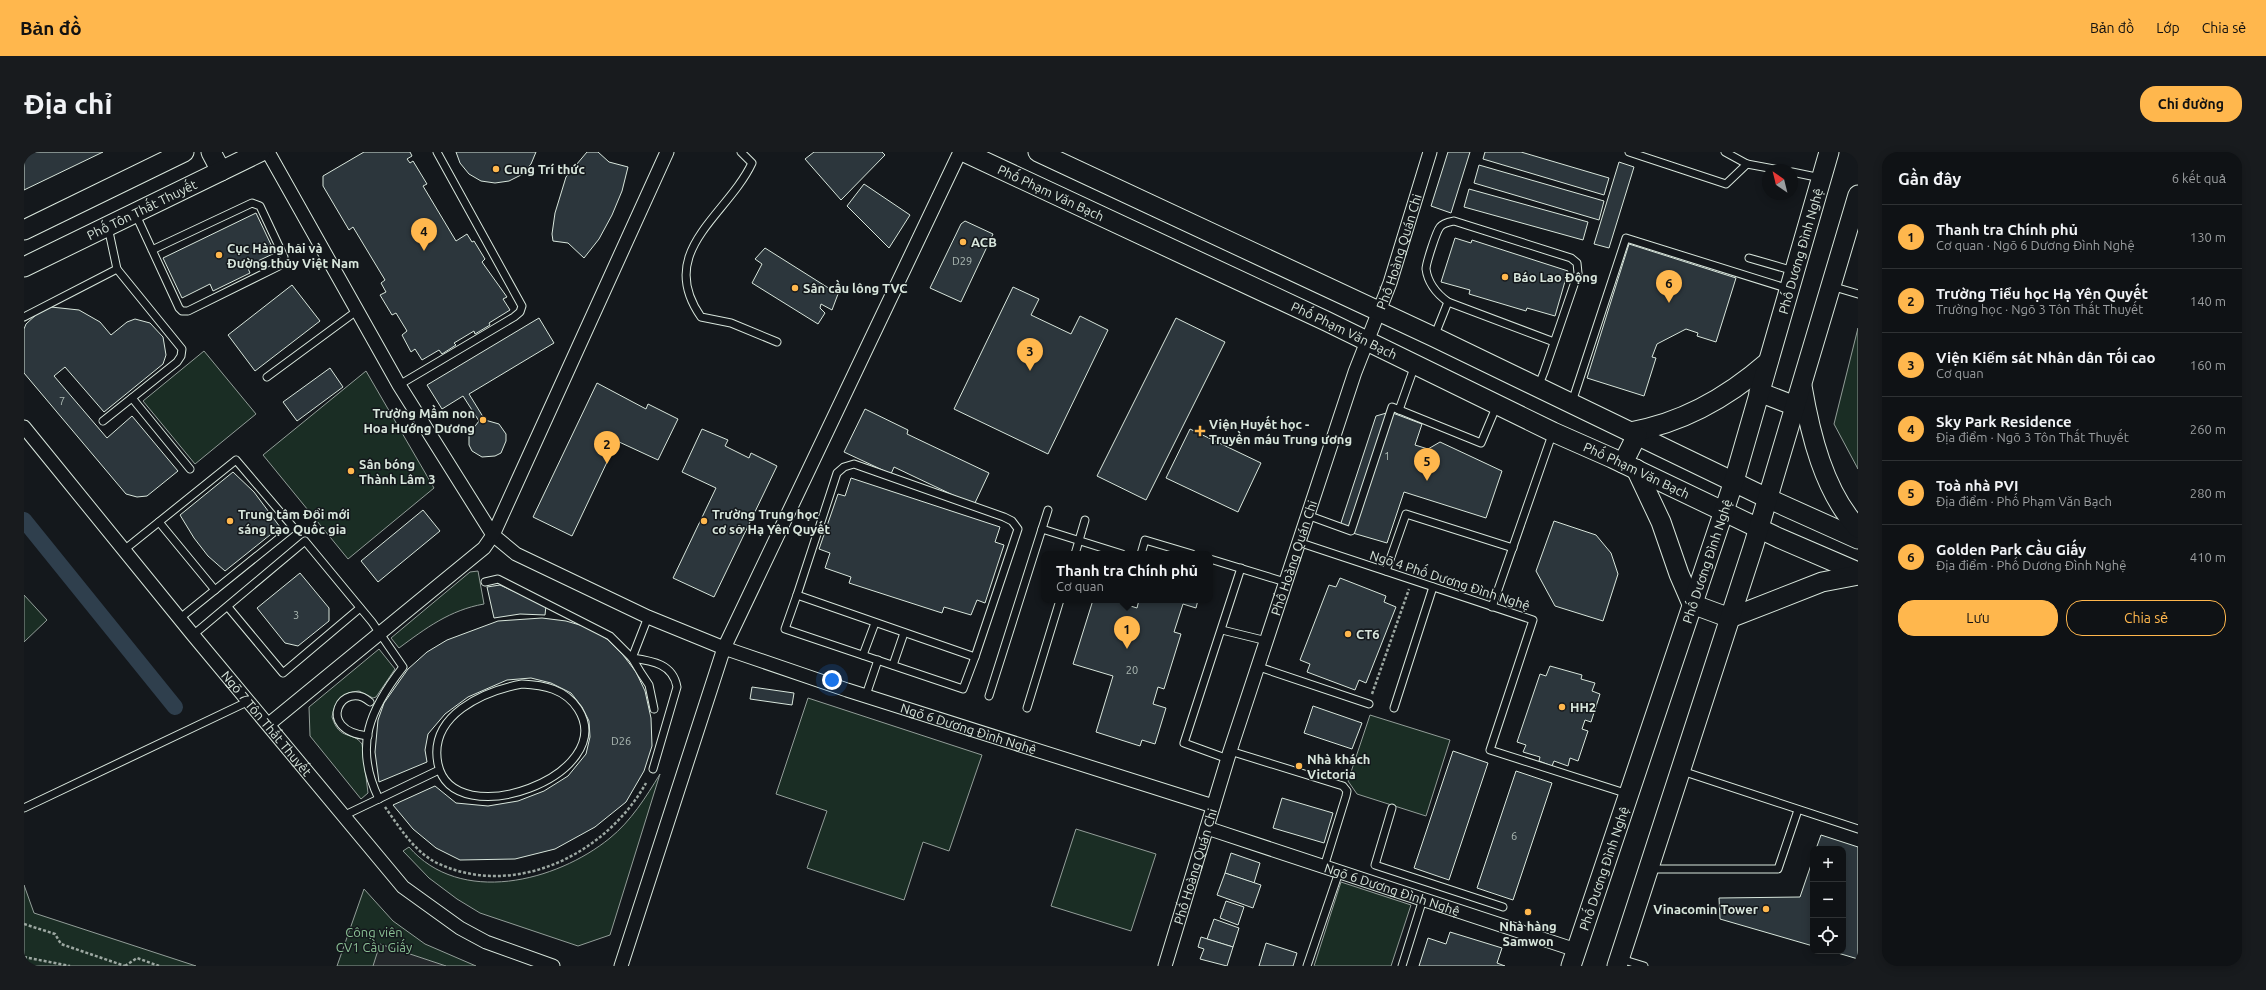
<!DOCTYPE html>
<html lang="vi">
<head>
<meta charset="utf-8">
<style>
	:root { --surface:#0f1215; --page:#181b1e; --text:#f1f3f6; --muted:#9b9ea0; --line:#2f3234; --accent:#ffb74d }
	body { margin:0; font-family:Ubuntu,sans-serif; background:var(--page); color:var(--text) }
	.controls { position:absolute; right:12px; bottom:12px; display:grid; overflow:hidden; border-radius:8px; box-shadow:0 2px 10px #0003 }
	.controls button { width:36px; height:36px; display:grid; place-items:center; padding:0; border:0; border-bottom:1px solid var(--line); background:var(--surface); color:var(--text); font:20px sans-serif }
	.compass { position:absolute; left:1738px; top:12px; width:36px; height:36px; border-radius:50%; background:var(--surface); box-shadow:0 2px 10px #0003; rotate:325deg }
	.you { position:absolute; left:808px; top:528px; width:14px; height:14px; margin:-10px; border:3px solid #fff; border-radius:50%; background:#1a73e8; box-shadow:0 0 0 6px #1a73e833 }
	.badge { display:grid; place-items:center; width:26px; height:26px; border-radius:50%; background:var(--accent); color:#111; font-size:13px; font-weight:700 }
	.pin { position:absolute; translate:-50% -33px; filter:drop-shadow(0 1px 2px #0008) }
	.pin::after { content:''; position:absolute; top:21px; width:14px; height:12px; background:inherit; clip-path:polygon(0 0,100% 0,50% 100%) }
	.popup { position:absolute; left:1017px; top:399px; width:172px; height:52px; box-sizing:border-box; display:grid; place-content:center; border-radius:8px; background:var(--surface); filter:drop-shadow(0 1px 3px #0005); font-size:13px; white-space:nowrap; color:var(--muted) }
	.popup b { font-size:15px; color:var(--text) }
	.popup::after { content:''; position:absolute; left:50%; top:100%; margin-left:-8px; border:8px solid transparent; border-top-color:var(--surface) }
	.list { margin:0; padding:0; list-style:none }
	h2 { display:flex; justify-content:space-between; align-items:center; height:52px; margin:0; padding:0 16px; font-size:17px }
	h2 small { font-size:13px; font-weight:400; color:var(--muted) }
	.list li { display:grid; grid-template-columns:26px 1fr auto; gap:12px; align-items:center; box-sizing:border-box; height:64px; padding:0 16px; border-top:1px solid var(--line) }
	.list b { display:block; font-size:15px; white-space:nowrap }
	.list p { margin:0; font-size:13px; white-space:nowrap; color:var(--muted) }
	.list em { font-size:13px; font-style:normal; color:var(--muted) }
	.actions { display:flex; gap:8px; padding:12px 16px }
	.actions a { flex:1; padding:9px 0; border:1px solid var(--accent); border-radius:16px; text-align:center; font-size:14px; color:var(--accent) }
	.actions .main { background:var(--accent); color:#111 }
	.icon { flex:none; width:22px; height:22px; fill:none; stroke:currentColor; stroke-width:2; stroke-linecap:round; stroke-linejoin:round }
	.map { position:relative; flex:none; width:1834px; height:814px; overflow:hidden; border-radius:16px }
	header { display:flex; align-items:center; gap:24px; box-sizing:border-box; height:56px; padding:0 20px; background:var(--accent); color:#111 }
	header strong { font-size:19px }
	nav { display:flex; gap:22px; margin-inline-start:auto; font-size:14px }
	.intro { display:flex; align-items:center; justify-content:space-between; box-sizing:border-box; height:96px; padding:0 24px }
	h1 { margin:0; font-size:28px }
	.button { padding:10px 18px; border-radius:16px; background:var(--accent); color:#111; font-size:14px; font-weight:700 }
	main { display:flex; gap:24px; padding:0 24px }
	aside { flex:1; background:var(--surface); border-radius:16px; box-shadow:0 2px 10px #0003 }
	.map>svg:first-child { display:block }
	.green { fill:#1a2d24; stroke:#939e99 }
	.parking { fill:#24282b; stroke:#939e99 }
	.lines { fill:none; stroke-linecap:round; stroke-linejoin:round }
	.canal { stroke:#2f3f4d; stroke-width:16 }
	.building { fill:#2c363c; stroke:#d8e6dc }
	.lane-casing { stroke:#d8e6dc; stroke-width:9 }
	.street-casing { stroke:#d8e6dc; stroke-width:15 }
	.secondary-casing { stroke:#d8e6dc; stroke-width:21 }
	.path { stroke:#9da8a2; stroke-width:2.5; stroke-dasharray:3 2; stroke-linecap:butt }
	.lane { stroke:#14181c; stroke-width:7 }
	.street { stroke:#14181c; stroke-width:13 }
	.secondary { stroke:#14181c; stroke-width:19 }
	.poi-dot { fill:#ffb74d; stroke:#14181c; stroke-width:1.5 }
	.labels { text-anchor:middle; dominant-baseline:central; stroke-width:3; stroke-linejoin:round; paint-order:stroke }
	.number-label { font-size:11px; fill:#adbab4 }
	.poi-label { font-size:13px; font-weight:bold; fill:#d8e6dc; stroke:#14181c; text-anchor:start }
	.street-label { font-size:13px; fill:#d8e6dc; stroke:#14181c }
	.park-label { font-size:13px; fill:#8ac095; stroke:#14181c }
</style>
</head>
<body>
<header>
<strong>Bản đồ</strong>
<nav><a>Bản đồ</a><a>Lớp</a><a>Chia sẻ</a></nav>
</header>
<div class="intro"><h1>Địa chỉ</h1><a class="button">Chỉ đường</a></div>
<main>
<div class="map">
<svg width="1834" height="814" viewBox="0 0 1834 814">
	<rect width="100%" height="100%" fill="#14181c"/>
	<g class="green">
		<polygon points="1834,176 1834,317 1810,272"/>
		<polygon points="180,199 232,262 171,312 119,249"/>
		<polygon points="342,219 410,336 324,407 239,303"/>
		<path d="M454,419L460,452C426,458 402,476 375,496L367,486L446,420Z"/>
		<polygon points="0,443 23,468 0,490"/>
		<path d="M355,497L371,517L352,545L349,546L335,539C319,540 310,549 308,565C316,590 328,578 338,592L344,641L337,647L286,584L285,555Z"/>
		<polygon points="784,546 958,603 925,699 899,690 880,748 783,716 803,659 752,642"/>
		<polygon points="1346,563 1426,588 1402,664 1333,642 1324,629"/>
		<path d="M636,622L586,783L554,794L456,761L433,747L405,726L379,699L385,695C436,754 532,730 586,686C607,669 622,645 636,622Z"/>
		<polygon points="1052,677 1132,702 1107,779 1027,754"/>
		<polygon points="1317,730 1387,753 1367,814 1290,814"/>
		<polygon points="0,733 10,761 172,814 0,814"/>
		<polygon points="340,737 369,769 401,792 452,814 313,814"/>
	</g>
	<polygon class="parking" points="356,792 422,814 349,814"/>
	<g class="lines">
		<polyline class="canal" points="0,368 151,555"/>
	</g>
	<g class="building">
		<polygon points="0,0 79,0 0,38"/>
		<polygon points="340,0 386,0 388,4 383,7 386,11 389,9 403,32 399,34 432,89 443,82 448,90 450,89 461,107 458,110 483,145 479,147 486,158 465,171 466,173 451,182 450,179 430,191 432,193 418,202 415,198 398,208 391,197 387,200 378,183 383,179 372,161 368,163 356,143 362,140 357,131 361,128 329,75 325,78 299,34 299,24"/>
		<polygon points="432,0 512,0 507,12 497,23 485,29 471,31 457,29 445,22 436,11"/>
		<polygon points="563,0 574,0 585,10 604,15 598,39 588,63 575,87 560,106 544,91 529,89 528,82 531,61 542,25"/>
		<polygon points="790,0 858,0 861,3 817,48 781,7"/>
		<polygon points="1424,0 1446,0 1427,61 1407,54"/>
		<polygon points="1461,0 1497,0 1585,26 1580,43 1459,7"/>
		<polygon points="1595,10 1610,15 1585,96 1570,92"/>
		<polygon points="1455,13 1580,49 1575,68 1450,31"/>
		<polygon points="840,32 886,63 865,96 823,54"/>
		<polygon points="1445,37 1564,70 1559,88 1440,55"/>
		<polygon points="232,61 251,101 223,114 226,121 189,139 186,132 158,146 139,106"/>
		<polygon points="941,69 969,82 937,150 906,136 937,72"/>
		<polygon points="1431,86 1447,91 1448,88 1544,119 1531,164 1503,156 1502,159 1445,142 1446,138 1417,130"/>
		<polygon points="1605,92 1712,126 1692,190 1673,184 1674,181 1662,177 1633,192 1628,205 1632,206 1620,244 1563,226"/>
		<polygon points="741,96 814,142 808,158 797,152 796,156 801,161 794,172 728,131 738,112 731,107"/>
		<polygon points="268,133 296,169 231,219 204,183"/>
		<polygon points="989,135 1015,147 1007,163 1047,182 1056,164 1084,178 1024,302 930,257"/>
		<polygon points="27,155 55,158 76,170 87,183 103,170 111,167 126,171 139,185 142,203 139,212 80,260 41,215 30,224 83,286 108,264 154,319 123,344 113,345 102,342 0,221 0,177 2,172 14,161"/>
		<polygon points="515,166 530,191 445,242 461,268 475,272 482,282 482,289 477,301 471,304 458,305 448,299 445,293 445,282 455,269 439,244 418,257 403,233"/>
		<polygon points="1152,166 1201,190 1122,348 1073,324"/>
		<polygon points="306,216 319,235 273,269 259,250"/>
		<polygon points="573,231 622,257 624,252 654,267 634,308 593,289 548,384 509,365"/>
		<polygon points="841,257 884,278 883,282 965,321 950,353 870,315 867,322 820,300"/>
		<polygon points="1366,260 1398,272 1391,293 1404,297 1416,290 1478,319 1462,366 1380,340 1363,391 1315,377 1352,264"/>
		<polygon points="678,277 704,288 701,294 725,306 727,301 753,314 690,445 649,426 692,336 658,320"/>
		<polygon points="1166,277 1237,311 1214,360 1142,326"/>
		<polygon points="209,320 230,340 256,375 201,419 184,404 170,386 156,363"/>
		<polygon points="827,326 976,375 971,390 980,393 961,451 953,448 947,463 920,455 918,461 825,431 827,425 801,416 806,401 795,397 814,342 821,344"/>
		<polygon points="399,358 416,379 354,430 337,409"/>
		<polygon points="1530,369 1572,383 1587,401 1594,422 1579,469 1531,454 1512,419"/>
		<polygon points="276,421 305,456 305,469 274,494 261,491 233,456"/>
		<polygon points="1316,426 1362,444 1360,450 1372,455 1342,531 1335,528 1331,538 1283,520 1286,512 1276,508 1305,433 1312,435"/>
		<polygon points="476,433 522,454 521,463 496,462 470,466 463,435"/>
		<polygon points="1069,448 1087,448 1113,456 1115,448 1174,448 1172,456 1159,452 1150,480 1157,482 1140,537 1134,535 1129,552 1142,556 1131,592 1118,588 1116,594 1072,580 1089,524 1049,512"/>
		<polygon points="518,466 542,469 566,476 583,487 599,503 612,520 621,539 627,566 628,594 620,619 602,650 571,675 531,697 491,707 436,708 412,696 389,677 369,653 411,634 432,651 464,654 494,649 520,639 544,624 562,602 566,585 565,569 558,555 547,541 527,531 507,526 483,528 444,545 421,562 404,582 401,598 403,610 355,630 351,600 354,568 360,551 384,517 403,500 423,488 474,469"/>
		<polygon points="1526,514 1558,523 1557,527 1571,531 1568,539 1576,542 1567,570 1561,568 1558,577 1564,579 1554,609 1546,606 1544,614 1530,609 1528,614 1515,609 1516,605 1499,600 1502,593 1493,590 1516,522 1522,524"/>
		<polygon points="728,535 770,541 768,553 726,547"/>
		<polygon points="1289,554 1338,571 1328,597 1280,581"/>
		<polygon points="1429,599 1464,611 1425,728 1390,716"/>
		<polygon points="1492,619 1528,631 1489,748 1453,736"/>
		<polygon points="1258,646 1309,661 1300,691 1249,676"/>
		<polygon points="1797,683 1834,695 1834,807 1807,799 1819,799 1819,697 1792,697"/>
		<polygon points="1207,701 1236,711 1230,731 1201,721"/>
		<polygon points="1789,707 1789,794 1696,767 1695,746 1776,745"/>
		<polygon points="1201,721 1237,733 1229,756 1193,743"/>
		<polygon points="1202,749 1220,755 1214,773 1196,766"/>
		<polygon points="1190,767 1215,776 1209,795 1183,787"/>
		<polygon points="1426,780 1478,796 1473,811 1481,814 1395,814 1404,786 1422,792"/>
		<polygon points="1177,785 1209,795 1203,814 1176,807 1180,797 1174,795"/>
		<polygon points="1242,791 1273,801 1269,814 1235,814"/>
	</g>
	<g class="lines">
		<defs>
			<g id="lane">
				<path d="M717,0L728,11C703,64 631,99 677,165L707,171L753,190"/>
				<polyline points="1605,0 1702,32 1723,12"/>
				<polyline points="1701,0 1723,12 1756,18"/>
				<polyline points="1768,20 1797,26"/>
				<polyline points="111,61 155,156 158,159 164,159 255,114 259,110 260,105 236,54 228,51 128,98"/>
				<polyline points="1725,106 1770,119"/>
				<polyline points="1807,134 1834,142"/>
				<polyline points="0,165 93,117 84,75"/>
				<polyline points="1410,185 1424,150"/>
				<polyline points="243,225 334,158"/>
				<polyline points="375,233 490,165 496,160 498,154 413,0"/>
				<path d="M1514,235L1520,220L1554,121L1553,111L1547,106L1430,69C1425,70 1419,71 1416,75C1412,80 1402,112 1402,117C1404,132 1413,142 1424,150L1530,190"/>
				<polyline points="108,246 166,317"/>
				<polyline points="1548,250 1602,86 1765,137"/>
				<polyline points="1375,258 1391,213"/>
				<polyline points="79,269 153,210 157,204 158,197 93,117"/>
				<polygon points="830,312 980,365 988,369 994,377 951,505 773,443 813,321 820,315"/>
				<polyline points="1283,363 1327,379 1368,255 1457,291 1473,253"/>
				<polyline points="135,370 191,438"/>
				<polyline points="1018,377 1098,402"/>
				<polyline points="1274,390 1509,468 1466,598 1604,642"/>
				<polyline points="100,398 212,308 269,375 155,467"/>
				<polyline points="1051,402 1061,368"/>
				<polyline points="1117,402 1121,388 1168,402"/>
				<polyline points="1186,407 1261,430"/>
				<polyline points="1362,419 1382,362 1489,396"/>
				<polyline points="461,430 474,427 586,484 608,506 617,521 625,533 630,557"/>
				<polyline points="773,443 761,477 939,537 951,505"/>
				<polyline points="204,455 259,521 336,456"/>
				<polyline points="1468,455 1529,280"/>
				<path d="M624,465L608,506C629,509 649,512 653,535L629,617"/>
				<polyline points="1198,478 1243,489"/>
				<path d="M169,483L281,389L348,470L379,515C346,557 329,594 355,647"/>
				<polyline points="839,503 851,471"/>
				<polyline points="869,513 880,481"/>
				<polyline points="1235,515 1345,552"/>
				<path d="M498,532C520,533 541,537 554,557C596,623 429,684 414,612C404,563 460,539 498,532Z"/>
				<polyline points="842,543 854,508"/>
				<polyline points="965,544 1024,358"/>
				<polyline points="1003,556 1036,448"/>
				<polyline points="1370,556 1409,435"/>
				<path d="M344,584C289,578 319,526 346,550"/>
				<polyline points="1206,599 1319,634 1323,639 1322,644 1300,715"/>
				<polyline points="1204,607 1160,591 1217,416"/>
				<polyline points="1658,619 1834,677"/>
				<polyline points="0,656 225,549"/>
				<polyline points="1368,656 1351,713 1479,755"/>
				<polyline points="319,664 415,618"/>
				<polyline points="1625,717 1754,717 1774,658"/>
				<polyline points="1597,807 1620,814"/>
				<polyline points="1283,814 1315,720"/>
				<polyline points="1378,814 1399,747"/>
			</g>
			<g id="street">
				<path id="s1" d="M244,0L375,233L469,383L492,402L624,465L700,496L823,538L1189,654"/>
				<path id="s2" d="M0,275L169,483L379,735L436,776L462,790L529,814"/>
				<polyline points="245,572 460,396 469,383 643,0"/>
				<path id="s3" d="M1183,676L1552,798"/>
				<polyline points="597,814 700,496 936,0"/>
				<path id="s4" d="M1141,814L1206,599L1331,220L1366,131L1406,0"/>
			</g>
			<g id="secondary">
				<polyline points="187,0 197,19"/>
				<path id="s5" d="M940,0L1302,169L1529,280L1588,306L1755,386L1834,420"/>
				<polyline points="1014,0 1410,185 1743,346 1834,387"/>
				<polyline points="0,78 160,0"/>
				<path id="s6" d="M0,115L236,0"/>
				<path d="M1778,234C1786,281 1800,340 1834,376"/>
				<polyline points="1735,240 1771,254"/>
				<path d="M1606,280C1659,271 1704,245 1744,210"/>
				<polyline points="1599,311 1613,283"/>
				<polyline points="1612,317 1637,370 1655,422 1668,452 1706,466 1798,430 1834,423"/>
				<path id="s7" d="M1547,814L1710,329L1805,0"/>
				<polyline points="1593,814 1730,392 1834,43"/>
			</g>
		</defs>
		<use href="#lane" class="lane-casing"/>
		<use href="#street" class="street-casing"/>
		<use href="#secondary" class="secondary-casing"/>
		<g class="path">
			<polyline points="1348,542 1385,437"/>
			<path d="M361,655C376,676 391,701 415,712C493,747 583,701 622,631"/>
			<polyline points="0,772 31,782 37,792 101,814"/>
			<polyline points="0,805 46,814"/>
			<polyline points="101,814 113,806 135,814"/>
		</g>
		<use href="#lane" class="lane"/>
		<use href="#street" class="street"/>
		<use href="#secondary" class="secondary"/>
	</g>
	<g class="poi-dot">
		<circle cx="472" cy="17" r="4"/>
		<circle cx="939" cy="90" r="4"/>
		<circle cx="195" cy="103" r="4"/>
		<circle cx="1481" cy="125" r="4"/>
		<circle cx="771" cy="136" r="4"/>
		<circle cx="459" cy="268" r="4"/>
		<path d="M1174 273h4v4h4v4h-4v4h-4v-4h-4v-4h4z"/>
		<circle cx="327" cy="319" r="4"/>
		<circle cx="206" cy="369" r="4"/>
		<circle cx="680" cy="369" r="4"/>
		<circle cx="1324" cy="482" r="4"/>
		<circle cx="1538" cy="555" r="4"/>
		<circle cx="1275" cy="614" r="4"/>
		<circle cx="1742" cy="757" r="4"/>
		<circle cx="1504" cy="760" r="4"/>
	</g>
	<g class="labels">
		<g class="number-label">
			<text x="938" y="109">D29</text>
			<text x="38" y="249">7</text>
			<text x="1363" y="304">1</text>
			<text x="272" y="463">3</text>
			<text x="1108" y="518">20</text>
			<text x="597" y="589">D26</text>
			<text x="1490" y="684">6</text>
		</g>
		<g class="poi-label">
			<text x="480" y="17">Cung Trí thức</text>
			<text x="947" y="90">ACB</text>
			<text x="203" y="96">Cục Hàng hải và<tspan x="203" dy="15">Đường thủy Việt Nam</tspan></text>
			<text x="1489" y="125">Báo Lao Động</text>
			<text x="779" y="136">Sân cầu lông TVC</text>
			<text x="451" y="261" text-anchor="end">Trường Mầm non<tspan x="451" dy="15">Hoa Hướng Dương</tspan></text>
			<text x="1185" y="272">Viện Huyết học -<tspan x="1185" dy="15">Truyền máu Trung ương</tspan></text>
			<text x="335" y="312">Sân bóng<tspan x="335" dy="15">Thành Lâm 3</tspan></text>
			<text x="214" y="362">Trung tâm Đổi mới<tspan x="214" dy="15">sáng tạo Quốc gia</tspan></text>
			<text x="688" y="362">Trường Trung học<tspan x="688" dy="15">cơ sở Hạ Yên Quyết</tspan></text>
			<text x="1332" y="482">CT6</text>
			<text x="1546" y="555">HH2</text>
			<text x="1283" y="607">Nhà khách<tspan x="1283" dy="15">Victoria</tspan></text>
			<text x="1734" y="757" text-anchor="end">Vinacomin Tower</text>
			<text x="1504" y="774" text-anchor="middle">Nhà hàng<tspan x="1504" dy="15">Samwon</tspan></text>
		</g>
		<g class="street-label">
			<text stroke="none"><textPath href="#s5" startOffset="96">Phố Phạm Văn Bạch</textPath></text>
			<text stroke="none"><textPath href="#s6" startOffset="131">Phố Tôn Thất Thuyết</textPath></text>
			<text stroke="none"><textPath href="#s4" startOffset="752">Phố Hoàng Quán Chi</textPath></text>
			<text stroke="none"><textPath href="#s7" startOffset="751">Phố Dương Đình Nghệ</textPath></text>
			<text stroke="none"><textPath href="#s5" startOffset="420">Phố Phạm Văn Bạch</textPath></text>
			<text stroke="none"><textPath href="#s5" startOffset="744">Phố Phạm Văn Bạch</textPath></text>
			<text stroke="none"><textPath href="#s4" startOffset="428">Phố Hoàng Quán Chi</textPath></text>
			<text stroke="none"><textPath href="#s7" startOffset="427">Phố Dương Đình Nghệ</textPath></text>
			<text transform="translate(1426 428) rotate(18)">Ngõ 4 Phố Dương Đình Nghệ</text>
			<text stroke="none"><textPath href="#s2" startOffset="383">Ngõ 7 Tôn Thất Thuyết</textPath></text>
			<text stroke="none"><textPath href="#s1" startOffset="960">Ngõ 6 Dương Đình Nghệ</textPath></text>
			<text stroke="none"><textPath href="#s4" startOffset="104">Phố Hoàng Quán Chi</textPath></text>
			<text stroke="none"><textPath href="#s7" startOffset="103">Phố Dương Đình Nghệ</textPath></text>
			<text stroke="none"><textPath href="#s3" startOffset="195">Ngõ 6 Dương Đình Nghệ</textPath></text>
		</g>
		<g class="park-label">
			<text x="350" y="780">Công viên<tspan x="350" dy="15">CV1 Cầu Giấy</tspan></text>
		</g>
	</g>
</svg>
<div class="controls">
<button>+</button>
<button>−</button>
<button><svg class="icon" aria-label="locate" viewBox="0 0 24 24"><circle cx="12" cy="12" r="6"/><path d="M12 2v4M12 18v4M2 12h4M18 12h4"/></svg></button>
</div>
<svg class="compass" viewBox="-18 -18 36 36"><path d="M0-13l5 13h-10z" fill="#e53935"/><path d="M0 13l5-13h-10z" fill="#9b9ea0"/></svg>
<div class="you"></div>
<div class="pin badge" style="left:1103px;top:497px">1</div>
<div class="popup"><b>Thanh tra Chính phủ</b>Cơ quan</div>
<div class="pin badge" style="left:583px;top:312px">2</div>
<div class="pin badge" style="left:1006px;top:219px">3</div>
<div class="pin badge" style="left:400px;top:99px">4</div>
<div class="pin badge" style="left:1403px;top:329px">5</div>
<div class="pin badge" style="left:1645px;top:151px">6</div>
</div>
<aside>
<h2>Gần đây<small>6 kết quả</small></h2>
<ul class="list">
<li><span class="badge">1</span><div><b>Thanh tra Chính phủ</b><p>Cơ quan · Ngõ 6 Dương Đình Nghệ</p></div><em>130 m</em></li>
<li><span class="badge">2</span><div><b>Trường Tiểu học Hạ Yên Quyết</b><p>Trường học · Ngõ 3 Tôn Thất Thuyết</p></div><em>140 m</em></li>
<li><span class="badge">3</span><div><b>Viện Kiểm sát Nhân dân Tối cao</b><p>Cơ quan</p></div><em>160 m</em></li>
<li><span class="badge">4</span><div><b>Sky Park Residence</b><p>Địa điểm · Ngõ 3 Tôn Thất Thuyết</p></div><em>260 m</em></li>
<li><span class="badge">5</span><div><b>Toà nhà PVI</b><p>Địa điểm · Phố Phạm Văn Bạch</p></div><em>280 m</em></li>
<li><span class="badge">6</span><div><b>Golden Park Cầu Giấy</b><p>Địa điểm · Phố Dương Đình Nghệ</p></div><em>410 m</em></li>
</ul>
<div class="actions"><a class="main">Lưu</a><a>Chia sẻ</a></div>
</aside>
</main>
</body>
</html>
